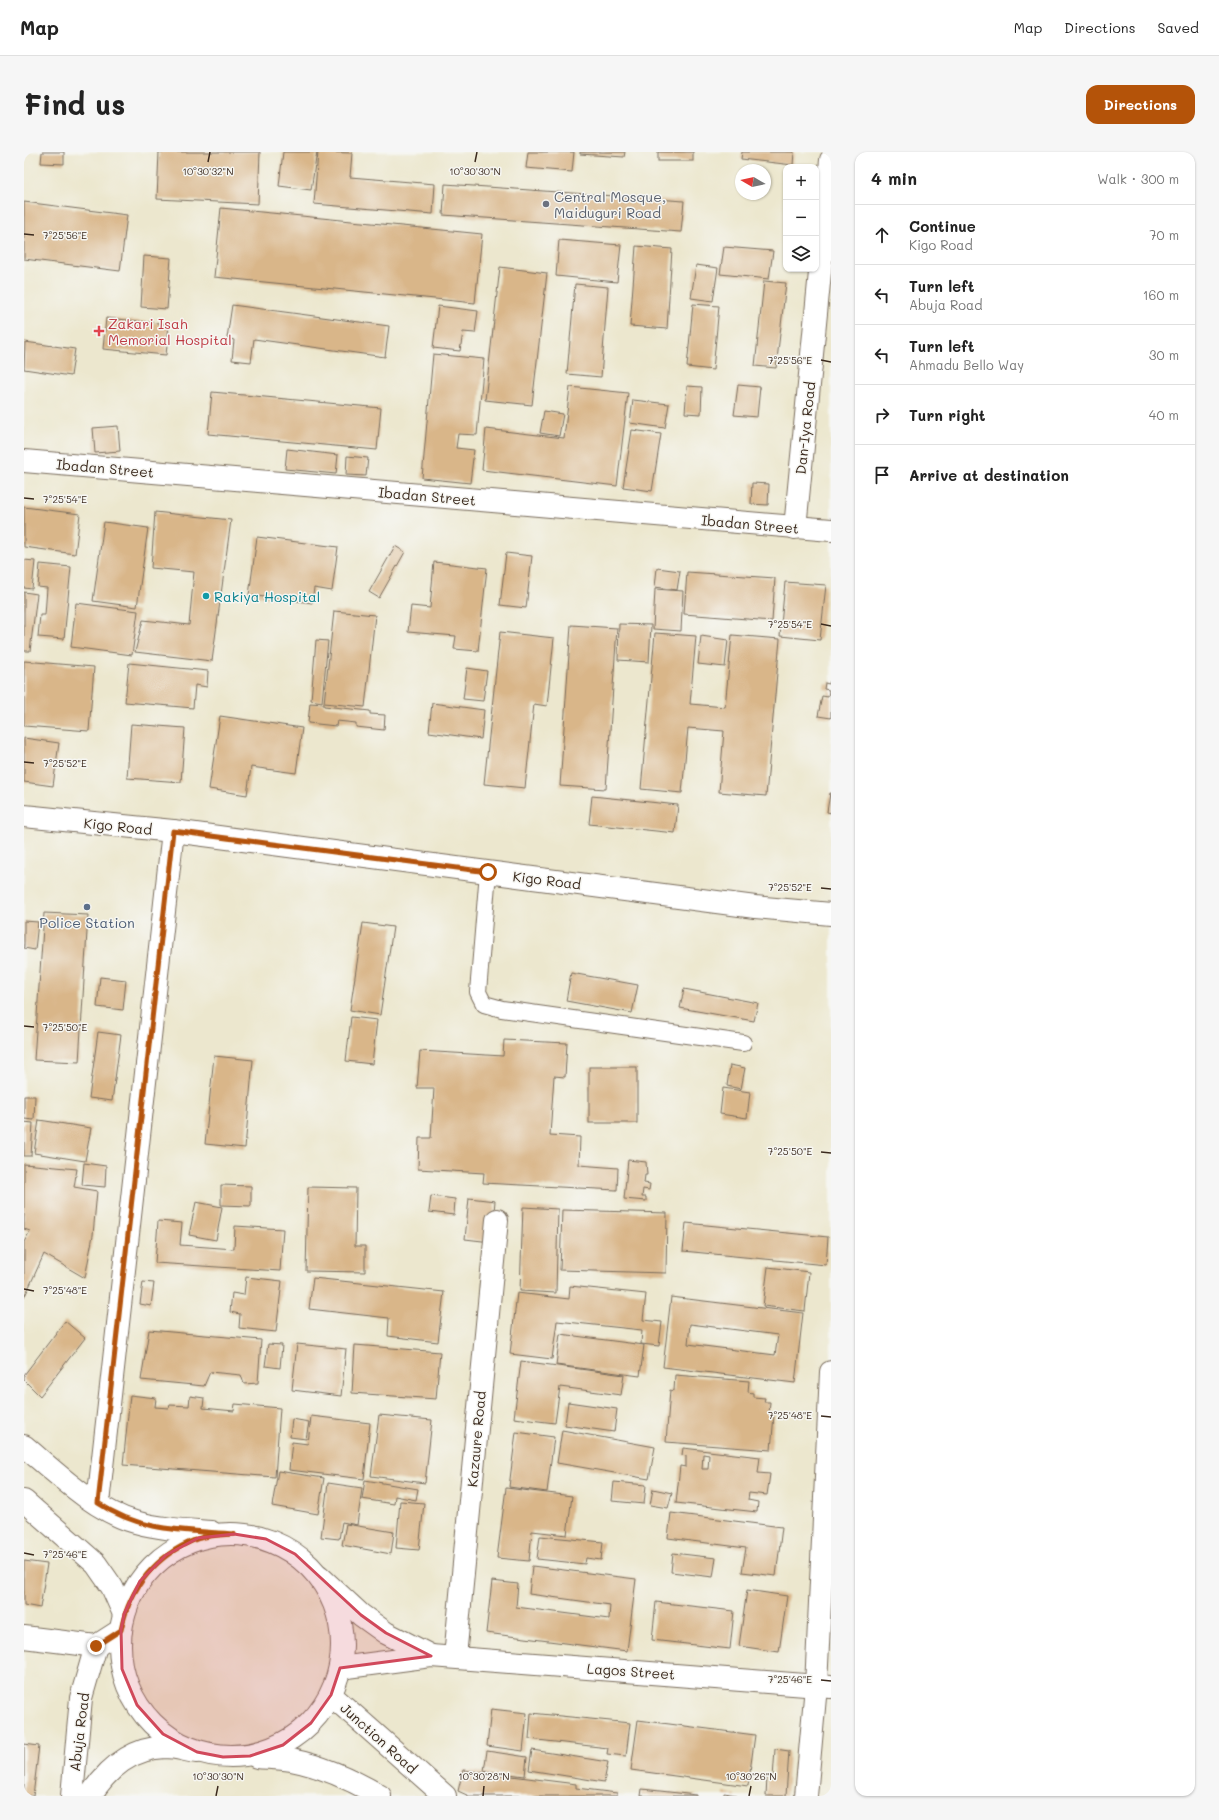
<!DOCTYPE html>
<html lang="en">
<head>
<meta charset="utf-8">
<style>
	:root { --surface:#fff; --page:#f6f6f6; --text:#222; --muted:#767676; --line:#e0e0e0; --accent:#b45309 }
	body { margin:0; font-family:Mali,sans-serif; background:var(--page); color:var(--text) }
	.controls { position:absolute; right:12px; top:12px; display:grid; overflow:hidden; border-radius:8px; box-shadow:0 1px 3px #0004 }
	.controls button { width:36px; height:36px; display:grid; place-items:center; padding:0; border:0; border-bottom:1px solid var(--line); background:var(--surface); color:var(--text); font:20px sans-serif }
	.compass { position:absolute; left:711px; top:12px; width:36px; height:36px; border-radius:50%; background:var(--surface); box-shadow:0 1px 3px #0004; rotate:279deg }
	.stop { position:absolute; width:12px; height:12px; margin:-9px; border:3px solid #b45309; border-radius:50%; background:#fff }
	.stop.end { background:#b45309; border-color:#fff; box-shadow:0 1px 4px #0008 }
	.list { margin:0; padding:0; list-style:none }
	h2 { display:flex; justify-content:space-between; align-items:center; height:52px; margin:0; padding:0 16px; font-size:17px }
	h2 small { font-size:13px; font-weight:400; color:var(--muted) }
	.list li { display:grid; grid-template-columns:26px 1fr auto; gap:12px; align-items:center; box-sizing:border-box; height:60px; padding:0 16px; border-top:1px solid var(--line) }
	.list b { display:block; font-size:15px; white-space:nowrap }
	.list p { margin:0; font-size:13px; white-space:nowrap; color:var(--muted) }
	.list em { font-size:13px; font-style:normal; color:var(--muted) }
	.icon { flex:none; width:22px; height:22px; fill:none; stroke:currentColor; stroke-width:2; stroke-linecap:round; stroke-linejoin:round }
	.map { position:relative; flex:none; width:807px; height:1644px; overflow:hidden; border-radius:12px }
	header { display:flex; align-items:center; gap:24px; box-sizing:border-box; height:56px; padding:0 20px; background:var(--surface); border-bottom:1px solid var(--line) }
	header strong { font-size:19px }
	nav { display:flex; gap:22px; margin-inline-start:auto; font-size:14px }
	.intro { display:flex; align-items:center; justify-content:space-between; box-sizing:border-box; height:96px; padding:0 24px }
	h1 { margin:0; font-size:28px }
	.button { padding:10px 18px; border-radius:12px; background:var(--accent); color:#fff; font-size:14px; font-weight:700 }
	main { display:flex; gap:24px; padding:0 24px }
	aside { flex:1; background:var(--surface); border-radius:12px; box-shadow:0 1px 3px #0004 }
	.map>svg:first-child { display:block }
	.building { fill:#d9b689; fill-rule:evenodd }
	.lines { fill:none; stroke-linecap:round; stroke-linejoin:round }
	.service-casing { stroke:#796c5c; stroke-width:18 }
	.minor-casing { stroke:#796c5c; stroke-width:24 }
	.primary-casing { stroke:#796c5c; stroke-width:24 }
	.service { stroke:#fff; stroke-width:16 }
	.minor { stroke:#fff; stroke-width:22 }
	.primary { stroke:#fff; stroke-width:22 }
	.route { stroke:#b45309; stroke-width:5 }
	.marked { fill:#d1495b; fill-opacity:0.2; stroke:#d1495b; stroke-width:3; stroke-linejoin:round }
	.ticks { fill:none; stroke:#3b2a1e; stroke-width:1.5 }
	.worship-dot { fill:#6b7280; stroke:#f6f6f2; stroke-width:1.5 }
	.health-dot { fill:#e0444e; stroke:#f6f6f2; stroke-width:1.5 }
	.culture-dot { fill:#0f9aa8; stroke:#f6f6f2; stroke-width:1.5 }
	.service-dot { fill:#5c6f8a; stroke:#f6f6f2; stroke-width:1.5 }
	.labels { text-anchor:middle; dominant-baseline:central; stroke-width:3; stroke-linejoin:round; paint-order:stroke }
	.worship-label { font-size:14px; fill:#5b616d; stroke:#f6f6f2; text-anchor:start }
	.health-label { font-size:14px; fill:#be3a42; stroke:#f6f6f2; text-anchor:start }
	.street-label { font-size:14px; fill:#3b2a1e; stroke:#f6f6f2 }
	.culture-label { font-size:14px; fill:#0d838f; stroke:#f6f6f2; text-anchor:start }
	.service-label { font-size:14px; fill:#4e5e75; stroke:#f6f6f2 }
	.ticks-label { font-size:10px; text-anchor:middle; fill:#3b2a1e; stroke:#f6f6f2; stroke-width:3; stroke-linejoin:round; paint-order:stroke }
</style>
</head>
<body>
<header>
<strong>Map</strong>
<nav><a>Map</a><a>Directions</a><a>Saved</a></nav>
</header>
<div class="intro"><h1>Find us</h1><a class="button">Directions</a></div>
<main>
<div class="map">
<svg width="807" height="1644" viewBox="0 0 807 1644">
	<rect width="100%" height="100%" fill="#f6f6f2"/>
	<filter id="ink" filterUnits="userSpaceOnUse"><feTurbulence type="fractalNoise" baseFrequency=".025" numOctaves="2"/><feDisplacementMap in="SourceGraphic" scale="8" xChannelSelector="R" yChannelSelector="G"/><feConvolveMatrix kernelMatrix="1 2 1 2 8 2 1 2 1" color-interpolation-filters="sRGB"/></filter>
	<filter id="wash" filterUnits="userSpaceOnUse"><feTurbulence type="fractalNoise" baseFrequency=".012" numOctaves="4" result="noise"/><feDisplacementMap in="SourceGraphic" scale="16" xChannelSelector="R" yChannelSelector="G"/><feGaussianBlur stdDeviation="0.9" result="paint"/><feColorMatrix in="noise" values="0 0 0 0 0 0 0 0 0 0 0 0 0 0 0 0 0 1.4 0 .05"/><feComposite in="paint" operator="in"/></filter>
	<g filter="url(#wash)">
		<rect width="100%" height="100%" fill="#ece7ce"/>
		<g id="blocks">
			<g class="building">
				<polygon points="18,0 40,0 40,12 17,11"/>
				<polygon points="135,0 236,0 234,52 133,47"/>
				<polygon points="259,0 293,0 287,38 255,34"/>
				<polygon points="294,0 328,1 326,25 411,32 409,62 290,52"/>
				<polygon points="504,0 550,0 548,20 502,16"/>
				<polygon points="556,0 601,0 600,5 556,2"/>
				<rect x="634" y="0" width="35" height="9"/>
				<polygon points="718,0 770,0 769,13 717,7"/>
				<polygon points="421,32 660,49 657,80 419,63"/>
				<polygon points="0,50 103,63 96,119 0,107"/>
				<polygon points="197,56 458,82 451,151 190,125"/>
				<polygon points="535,88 597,93 593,130 532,124"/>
				<polygon points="612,94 648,97 643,177 606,174"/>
				<polygon points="700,95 749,99 745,127 696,122"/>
				<polygon points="120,104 147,106 143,157 117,155"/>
				<polygon points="672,113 694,116 689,149 667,146"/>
				<polygon points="476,115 523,121 508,253 461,248"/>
				<polygon points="740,129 762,131 752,216 731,214"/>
				<polygon points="551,132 584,135 577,225 543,222"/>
				<polygon points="669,152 695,154 689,218 663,215"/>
				<polygon points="208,153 365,174 361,205 230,187 227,210 208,208 210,188 203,186"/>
				<polygon points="414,154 454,159 451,181 439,180 436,199 409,196"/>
				<polygon points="82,166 145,172 142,203 79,197"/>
				<polygon points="1,190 51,197 47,224 0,217"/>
				<polygon points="409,202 460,207 453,283 434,282 432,296 450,298 446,331 398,326"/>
				<polygon points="714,233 736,235 733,265 710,263"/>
				<polygon points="663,234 678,235 677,262 661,261"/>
				<polygon points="546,235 604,241 593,334 458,318 462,277 540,286"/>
				<polygon points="188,240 357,256 353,298 184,282"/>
				<polygon points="609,248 645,252 641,276 606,271"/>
				<polygon points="520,259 539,262 535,284 516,281"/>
				<polygon points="94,274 96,299 71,301 69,276"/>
				<polygon points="608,278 637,282 628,339 599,335"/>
				<polygon points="263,297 314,303 312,322 261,317"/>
				<polygon points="323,304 344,306 342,324 322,323"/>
				<polygon points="728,331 745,332 744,353 727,352"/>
				<polygon points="0,355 56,362 51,402 0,395"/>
				<polygon points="131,360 207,368 188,509 111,500 119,468 165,473 170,420 127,416"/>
				<polygon points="80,370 124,376 113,455 69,449"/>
				<polygon points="233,385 314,395 308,439 290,436 288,451 225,443"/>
				<polygon points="371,394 381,400 355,446 345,440"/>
				<polygon points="482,401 508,404 502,456 476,453"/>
				<polygon points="0,408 11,409 8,437 0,436"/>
				<polygon points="410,410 463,416 454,499 430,497 432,484 384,480 387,454 406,456"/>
				<polygon points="16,412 47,415 40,487 14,485 16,463 21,463 23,436 14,435"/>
				<polygon points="633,416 656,419 653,438 631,435"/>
				<polygon points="663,420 751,426 748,469 660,462"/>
				<polygon points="761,430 802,433 796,488 756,484"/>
				<polygon points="631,437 659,439 657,479 629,477"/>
				<polygon points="0,440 13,442 6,499 0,499"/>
				<polygon points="52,451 114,459 108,503 47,495"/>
				<polygon points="310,459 351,463 341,555 300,551"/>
				<polygon points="595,472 627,473 625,510 594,508"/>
				<polygon points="547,473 593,476 582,637 536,634"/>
				<polygon points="476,480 530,486 523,554 510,552 501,636 460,632"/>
				<polygon points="631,481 672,484 666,552 701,555 708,483 756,487 742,644 695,640 700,579 664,576 658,641 617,637"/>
				<polygon points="677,484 704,488 701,515 674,512"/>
				<polygon points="292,488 304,489 298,550 287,548"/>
				<polygon points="0,509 70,515 65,579 0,574"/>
				<polygon points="105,511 184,519 183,535 171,533 169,556 101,550"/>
				<polygon points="443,516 463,519 459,549 439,547"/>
				<polygon points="806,529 807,529 807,566 794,564 798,544 804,545 805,538 800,537 801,531 805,532"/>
				<polygon points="286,551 300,552 300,554 346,559 346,562 361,563 360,578 332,575 332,571 313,569 312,574 284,571"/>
				<polygon points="408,551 460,558 457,587 405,580"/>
				<polygon points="196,564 278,576 272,621 227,615 223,643 185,637"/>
				<polygon points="107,572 161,576 157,630 103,626"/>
				<polygon points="0,586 35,591 29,634 0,630"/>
				<polygon points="806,641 807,641 807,661 803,660"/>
				<polygon points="568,644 654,653 651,681 565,672"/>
				<polygon points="20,761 64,763 55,910 10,908"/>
				<polygon points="0,769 14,770 11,798 0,796"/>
				<polygon points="339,771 369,775 356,863 326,858"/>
				<polygon points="547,821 614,833 608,861 542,849"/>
				<polygon points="76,825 102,828 99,858 73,855"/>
				<polygon points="660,837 734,851 730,869 656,856"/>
				<polygon points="327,865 353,868 348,912 322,909"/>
				<polygon points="74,880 97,883 88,949 65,946"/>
				<polygon points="480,888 543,891 541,925 530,924 526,983 556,985 555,1013 594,1016 593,1038 459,1031 460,1021 394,1017 395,986 407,986 410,936 393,936 396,899 479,904"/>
				<polygon points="190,904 229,908 221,996 181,992"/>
				<polygon points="706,913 721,916 717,937 703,934"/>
				<rect x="565" y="915" width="48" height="56"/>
				<polygon points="699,936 726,940 723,966 696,962"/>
				<polygon points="0,944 11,944 10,968 0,967"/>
				<polygon points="15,968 67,976 61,1009 10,1001"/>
				<polygon points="0,970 9,971 7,1004 0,1004"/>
				<polygon points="604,1008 622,1010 623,1023 621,1023 620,1031 626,1032 625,1038 619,1037 618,1045 622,1045 622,1049 600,1047"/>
				<polygon points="60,1011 82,1014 81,1035 58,1033"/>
				<polygon points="0,1012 53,1017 50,1035 73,1039 69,1083 61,1126 20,1102 0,1146 0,1090 6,1079 0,1077"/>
				<polygon points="197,1033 227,1034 227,1054 197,1053"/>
				<polygon points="284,1035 332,1036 331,1094 341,1094 341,1120 282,1119"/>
				<polygon points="407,1044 431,1047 430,1063 405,1060"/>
				<polygon points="445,1046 471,1049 467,1090 441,1087"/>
				<polygon points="172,1050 198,1055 192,1088 165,1083"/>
				<polygon points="499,1055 534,1057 532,1141 496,1139"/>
				<polygon points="538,1058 643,1061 642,1121 536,1118"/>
				<polygon points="134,1069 158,1071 156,1093 210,1097 211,1074 259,1077 256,1119 131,1111"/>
				<polygon points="662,1071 804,1085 802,1113 659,1099"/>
				<polygon points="744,1115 785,1120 781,1159 739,1154"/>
				<polygon points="222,1125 258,1129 252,1180 215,1176 216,1162 206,1160 208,1141 220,1143"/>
				<polygon points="289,1126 420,1140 414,1190 364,1184 365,1166 285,1157"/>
				<polygon points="119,1130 130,1131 127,1154 116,1152"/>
				<polygon points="546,1134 622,1142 619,1168 638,1170 635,1194 617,1192 618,1178 533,1169 528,1207 486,1202 493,1141 545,1147"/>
				<path d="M647,1145L779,1161L771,1231L639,1215ZM666,1172L754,1183L751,1203L664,1192Z"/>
				<polygon points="41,1169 61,1186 16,1244 0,1228 0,1223"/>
				<polygon points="125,1178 237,1188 234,1231 220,1232 217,1223 186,1220 180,1234 117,1228"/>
				<polygon points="536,1182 620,1193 616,1224 532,1213"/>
				<polygon points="244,1192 258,1193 256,1216 241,1214"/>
				<polygon points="273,1192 322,1197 317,1244 268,1238"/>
				<polygon points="331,1193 416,1200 412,1247 328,1241"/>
				<polygon points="497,1209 600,1223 597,1243 536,1235 531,1271 490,1266"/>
				<polygon points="651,1223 725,1229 724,1240 729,1241 729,1245 741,1246 740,1250 746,1250 745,1262 750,1263 747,1298 642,1290 646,1238 650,1239"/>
				<polygon points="106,1243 132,1246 131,1255 145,1256 146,1253 165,1254 166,1244 180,1246 179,1256 210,1259 211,1252 256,1256 251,1325 99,1313"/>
				<polygon points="544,1250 593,1257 590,1280 541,1273"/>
				<polygon points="355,1263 408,1268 401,1331 347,1324"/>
				<polygon points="287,1264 346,1271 340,1327 265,1318 268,1290 284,1292"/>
				<polygon points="268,1267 285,1270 282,1287 266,1285"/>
				<polygon points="538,1278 631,1295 625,1327 533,1311"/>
				<polygon points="492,1280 530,1285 523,1340 485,1335"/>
				<path d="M659,1296L736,1305L734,1321L746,1322L743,1343L725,1341L724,1348L734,1350L733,1360L652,1351L656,1314L662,1315V1304L658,1303ZM679,1302L685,1303L684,1317H678Z"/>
				<polygon points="254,1319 300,1326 294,1362 248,1354"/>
				<polygon points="341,1328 394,1337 392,1348 371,1344 370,1352 338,1347"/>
				<polygon points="590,1330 622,1333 620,1352 588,1349"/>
				<polygon points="304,1331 338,1336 333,1373 318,1370 315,1387 297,1385"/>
				<polygon points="482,1336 548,1344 543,1383 508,1379 505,1409 473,1406"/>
				<polygon points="629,1337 648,1341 644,1356 626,1353"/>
				<polygon points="376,1349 400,1351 395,1398 372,1396"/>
				<polygon points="647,1361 758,1375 752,1424 718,1420 722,1396 644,1386"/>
				<polygon points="322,1372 370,1380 367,1402 318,1393"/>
				<polygon points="516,1384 579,1390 577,1408 562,1406 561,1412 513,1407"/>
				<polygon points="649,1401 692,1406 689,1425 647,1420"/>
				<polygon points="0,1409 23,1412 16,1456 0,1453"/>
				<polygon points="508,1414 612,1427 603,1499 462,1481 468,1429 494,1432 492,1455 585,1467 586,1453 505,1442"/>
				<polygon points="723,1438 763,1444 755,1500 715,1494"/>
				<polygon points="632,1450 710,1459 706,1497 628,1488"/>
				<polygon points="467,1557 503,1561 499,1599 463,1594"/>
				<polygon points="507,1561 606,1571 602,1604 583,1602 584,1596 505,1587"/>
				<polygon points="614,1568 731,1583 724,1634 607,1618"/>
				<polygon points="0,1592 15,1594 9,1644 0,1644"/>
				<polygon points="751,1597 765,1599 762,1644 742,1644 743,1625 749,1626"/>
				<polygon points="508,1598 584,1610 580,1630 505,1618"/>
				<polygon points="463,1599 503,1605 501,1624 460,1619"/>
				<polygon points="439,1618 552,1632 552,1636 593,1641 593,1644 445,1644 434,1639"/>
				<polygon points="618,1637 672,1643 672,1644 617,1644"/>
				<polygon points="700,1641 712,1643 712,1644 700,1644"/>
			</g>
		</g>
	</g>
	<g filter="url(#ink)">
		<use href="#blocks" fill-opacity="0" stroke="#796c5c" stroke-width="1"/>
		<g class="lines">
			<defs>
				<polyline id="service" points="464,720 454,840 460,852 478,857 719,891"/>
				<g id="minor">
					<polyline points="0,309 807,378"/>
					<polyline points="771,376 807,8"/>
					<polyline points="0,664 149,679 731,755 807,762"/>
					<polyline points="74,1351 149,679"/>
					<polyline points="295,1424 337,1463 362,1481 407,1504"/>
					<polyline points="0,1485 72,1494"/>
					<polyline points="72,1494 97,1478"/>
					<polyline points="431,1505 473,1068"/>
					<polyline points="316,1516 407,1504 807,1535"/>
					<polyline points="48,1644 57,1546 72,1494"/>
					<path d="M66,1644C84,1616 107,1596 142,1595C152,1595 163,1599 173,1600"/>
					<polyline points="782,1644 792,1534 807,1220"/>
				</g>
				<g id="primary">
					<path d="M0,1294C31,1320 71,1359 111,1370C136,1377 161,1378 187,1380"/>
					<polyline points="0,1349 72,1412 88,1435 100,1462"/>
					<circle cx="207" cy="1493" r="111"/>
					<polyline points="307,1543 421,1644"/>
					<path d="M233,1605C244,1606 256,1606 267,1608C298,1614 329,1628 356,1644"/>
				</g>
			</defs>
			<use href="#service" class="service-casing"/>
			<use href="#minor" class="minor-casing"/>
			<use href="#primary" class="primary-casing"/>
			<use href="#service" class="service"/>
			<use href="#minor" class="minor"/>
			<use href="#primary" class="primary"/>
		</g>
	</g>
	<g class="lines" filter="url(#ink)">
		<path class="route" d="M72,1494L97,1478C106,1435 132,1403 173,1387C184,1383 198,1383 210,1382C161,1378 117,1380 74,1351L149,679L464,720"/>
	</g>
	<path class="marked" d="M210,1382L242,1387L271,1402L337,1463L362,1481L407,1504L316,1516L307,1543L287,1571L259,1593L226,1604L199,1605L173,1600L139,1582L113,1553L98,1517L97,1478L100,1462L116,1429L142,1403L174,1386Z"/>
	<path class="ticks" d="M184,10L186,0M451,10L453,0M0,82L10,83M797,208L807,210M0,346L10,347M797,472L807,474M0,610L10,611M797,736L807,737M0,874L10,875M797,1000L807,1001M0,1137L10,1139M797,1264L807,1265M0,1401L10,1403M797,1528L807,1529M192,1644L194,1634M459,1644L460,1634M725,1644L727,1634"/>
	<circle class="worship-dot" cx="522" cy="52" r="4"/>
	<path class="health-dot" d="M73 173h4v4h4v4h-4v4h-4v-4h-4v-4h4z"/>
	<circle class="culture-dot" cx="182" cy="444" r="4"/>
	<circle class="service-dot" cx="63" cy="755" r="4"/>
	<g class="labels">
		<g class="worship-label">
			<text x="530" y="44">Central Mosque,<tspan x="530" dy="16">Maiduguri Road</tspan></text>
		</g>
		<g class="health-label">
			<text x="84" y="171">Zakari Isah<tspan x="84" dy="16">Memorial Hospital</tspan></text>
		</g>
		<g class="street-label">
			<text transform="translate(781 276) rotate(-84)">Dan-Iya Road</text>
			<text transform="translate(81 316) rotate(5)">Ibadan Street</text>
			<text transform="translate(403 344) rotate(5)">Ibadan Street</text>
			<text transform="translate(726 372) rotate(5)">Ibadan Street</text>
			<text transform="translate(94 674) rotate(6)">Kigo Road</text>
			<text transform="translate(523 728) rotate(7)">Kigo Road</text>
			<text transform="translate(452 1287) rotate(-85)">Kazaure Road</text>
			<text transform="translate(607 1519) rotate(4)">Lagos Street</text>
			<text transform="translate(55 1580) rotate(-83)">Abuja Road</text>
			<text transform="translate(355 1586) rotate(42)">Junction Road</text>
		</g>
		<g class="culture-label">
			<text x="190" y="444">Rakiya Hospital</text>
		</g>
		<g class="service-label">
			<text x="63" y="770">Police Station</text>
		</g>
	</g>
	<g class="ticks-label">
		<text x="184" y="23">10°30'32"N</text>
		<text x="451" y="23">10°30'30"N</text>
		<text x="41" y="87">7°25'56"E</text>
		<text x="766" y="212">7°25'56"E</text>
		<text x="41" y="351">7°25'54"E</text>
		<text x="766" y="476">7°25'54"E</text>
		<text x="41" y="615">7°25'52"E</text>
		<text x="766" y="739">7°25'52"E</text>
		<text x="41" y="879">7°25'50"E</text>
		<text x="766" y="1003">7°25'50"E</text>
		<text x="41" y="1142">7°25'48"E</text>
		<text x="766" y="1267">7°25'48"E</text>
		<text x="41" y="1406">7°25'46"E</text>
		<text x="766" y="1531">7°25'46"E</text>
		<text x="194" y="1628">10°30'30"N</text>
		<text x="460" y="1628">10°30'28"N</text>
		<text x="727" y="1628">10°30'26"N</text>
	</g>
</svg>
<div class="controls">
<button>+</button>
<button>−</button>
<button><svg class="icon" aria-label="layers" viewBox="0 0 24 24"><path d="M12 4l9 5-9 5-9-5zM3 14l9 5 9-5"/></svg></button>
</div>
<svg class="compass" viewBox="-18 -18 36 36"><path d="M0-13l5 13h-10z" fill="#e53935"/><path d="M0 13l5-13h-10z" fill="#767676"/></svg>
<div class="stop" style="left:464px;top:720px"></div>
<div class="stop end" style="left:72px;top:1494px"></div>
</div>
<aside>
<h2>4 min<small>Walk · 300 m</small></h2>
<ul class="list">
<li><svg class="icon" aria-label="ahead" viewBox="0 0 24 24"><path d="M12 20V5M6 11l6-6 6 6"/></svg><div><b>Continue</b><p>Kigo Road</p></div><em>70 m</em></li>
<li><svg class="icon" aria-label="left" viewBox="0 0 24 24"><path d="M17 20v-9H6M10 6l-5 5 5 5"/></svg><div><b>Turn left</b><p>Abuja Road</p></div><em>160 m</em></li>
<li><svg class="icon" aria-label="left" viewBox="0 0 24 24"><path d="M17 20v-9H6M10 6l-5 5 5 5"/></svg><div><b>Turn left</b><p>Ahmadu Bello Way</p></div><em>30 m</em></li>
<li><svg class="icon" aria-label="right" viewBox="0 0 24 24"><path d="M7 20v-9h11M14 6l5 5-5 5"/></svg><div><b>Turn right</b></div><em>40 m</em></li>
<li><svg class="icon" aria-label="arrive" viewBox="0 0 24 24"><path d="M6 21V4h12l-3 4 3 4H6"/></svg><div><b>Arrive at destination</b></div></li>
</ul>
</aside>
</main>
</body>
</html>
